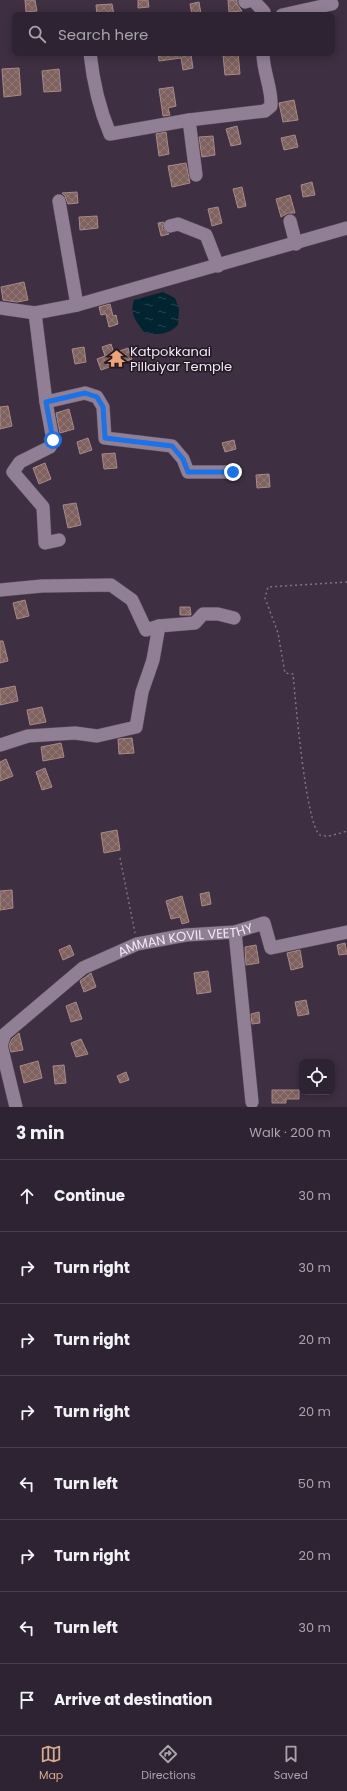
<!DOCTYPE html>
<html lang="en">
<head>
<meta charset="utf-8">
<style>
	:root { --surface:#2e2332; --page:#3a2f3e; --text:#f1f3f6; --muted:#a7a4ac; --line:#49404d; --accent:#d6ab8b }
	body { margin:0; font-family:Poppins,sans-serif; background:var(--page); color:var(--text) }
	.controls { position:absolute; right:12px; bottom:12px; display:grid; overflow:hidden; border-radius:8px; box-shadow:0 2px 10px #0003 }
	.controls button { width:36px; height:36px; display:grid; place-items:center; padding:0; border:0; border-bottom:1px solid var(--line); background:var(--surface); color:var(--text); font:20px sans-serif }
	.stop { position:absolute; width:12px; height:12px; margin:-9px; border:3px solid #1a73e8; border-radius:50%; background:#fff }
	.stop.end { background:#1a73e8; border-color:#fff; box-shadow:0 1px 4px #0008 }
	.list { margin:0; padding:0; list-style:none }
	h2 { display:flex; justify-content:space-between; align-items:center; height:52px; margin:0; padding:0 16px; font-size:17px }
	h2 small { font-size:13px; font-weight:400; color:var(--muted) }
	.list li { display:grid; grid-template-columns:26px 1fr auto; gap:12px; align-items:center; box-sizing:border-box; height:72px; padding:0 16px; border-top:1px solid var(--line) }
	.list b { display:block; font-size:15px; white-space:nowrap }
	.list em { font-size:13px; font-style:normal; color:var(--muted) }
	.icon { flex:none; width:22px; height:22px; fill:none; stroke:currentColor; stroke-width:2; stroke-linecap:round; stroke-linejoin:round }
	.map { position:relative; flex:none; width:347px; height:1107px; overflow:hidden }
	.search { position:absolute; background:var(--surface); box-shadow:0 2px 10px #0003; left:12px; right:12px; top:12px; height:44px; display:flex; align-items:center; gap:10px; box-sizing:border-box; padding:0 14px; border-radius:8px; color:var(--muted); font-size:15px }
	.sheet { height:628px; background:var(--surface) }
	nav { display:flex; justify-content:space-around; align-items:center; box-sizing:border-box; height:56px; border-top:1px solid var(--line); background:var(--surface); font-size:11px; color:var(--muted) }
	nav a { display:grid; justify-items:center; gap:2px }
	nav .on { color:var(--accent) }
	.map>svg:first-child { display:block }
	.water { fill:url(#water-ripples) }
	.building { fill:url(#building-cross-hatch); stroke:#aa8a87 }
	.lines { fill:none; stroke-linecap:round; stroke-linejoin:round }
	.minor-casing { stroke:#5a4d5d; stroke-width:14 }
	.path { stroke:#817484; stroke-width:1.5; stroke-dasharray:2 3; stroke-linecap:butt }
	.minor { stroke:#917f96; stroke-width:13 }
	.route { stroke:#1a73e8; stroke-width:5 }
	.labels { text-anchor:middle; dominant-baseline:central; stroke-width:3; stroke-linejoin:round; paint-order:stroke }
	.poi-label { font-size:13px; fill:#f2e8f5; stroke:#211a23; text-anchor:start }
	.street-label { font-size:13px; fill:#f2e8f5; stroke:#211a23 }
</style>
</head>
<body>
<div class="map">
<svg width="347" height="1107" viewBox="0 0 347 1107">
	<defs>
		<pattern id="water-ripples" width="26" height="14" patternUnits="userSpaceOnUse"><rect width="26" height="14" fill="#002531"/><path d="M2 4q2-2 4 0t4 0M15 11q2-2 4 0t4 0" fill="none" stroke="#26454f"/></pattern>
		<pattern id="building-cross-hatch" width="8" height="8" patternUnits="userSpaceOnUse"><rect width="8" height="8" fill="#7f615e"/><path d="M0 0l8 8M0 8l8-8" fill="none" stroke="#927876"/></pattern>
	</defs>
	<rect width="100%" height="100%" fill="#3e2f42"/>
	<path class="water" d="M163,292L175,298L179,309L178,325C168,335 159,335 145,333C137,323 129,314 134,300Z"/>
	<g class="building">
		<polygon points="25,0 35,0 37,11 26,12"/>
		<polygon points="138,0 148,0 149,7 138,8"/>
		<polygon points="228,0 237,0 237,4 242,11 229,12"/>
		<polygon points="199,2 201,14 192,15 190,4"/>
		<polygon points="112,4 114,15 97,15 96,5"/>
		<polygon points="158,53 182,53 183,56 191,55 193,68 183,70 181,58 159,61"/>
		<polygon points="238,53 240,74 225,75 223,55"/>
		<polygon points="19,68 21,95 4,97 2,69"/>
		<polygon points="59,69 61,91 44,92 42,71"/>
		<polygon points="173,87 176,106 168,108 170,115 163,116 159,89"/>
		<polygon points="294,100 298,120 283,122 279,103"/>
		<polygon points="237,126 241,144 231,146 226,129"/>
		<polygon points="166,132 169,154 159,156 156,134"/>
		<polygon points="295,135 298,147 284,150 281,138"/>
		<polygon points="213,136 215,155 202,157 199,137"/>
		<polygon points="186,163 190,183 172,187 168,166"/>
		<polygon points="312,182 315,195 303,197 301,185"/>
		<polygon points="242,187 246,206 238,208 233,189"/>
		<polygon points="77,192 78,203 68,204 65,196 62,193"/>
		<polygon points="290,195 295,213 288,213 281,217 276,199"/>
		<polygon points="218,207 222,223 212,226 208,209"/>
		<polygon points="97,216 98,228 80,230 79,217"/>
		<polygon points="164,222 162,228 169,234 161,236 158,223"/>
		<polygon points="24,282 28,300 17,302 3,300 1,287"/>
		<polygon points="110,304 113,316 116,315 118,324 109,327 106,314 101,315 99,307"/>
		<polygon points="111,344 114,353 128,348 132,359 101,370 97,359 105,356 102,347"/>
		<polygon points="84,347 86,362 75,364 72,349"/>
		<polygon points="8,406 12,426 0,429 0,407"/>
		<polygon points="69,409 74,429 60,433 56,413"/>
		<polygon points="88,438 92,450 80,454 77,442"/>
		<polygon points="234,440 236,449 225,452 222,443"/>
		<polygon points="115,453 117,468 104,469 102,454"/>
		<polygon points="45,463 51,479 39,484 33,468"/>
		<polygon points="269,474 270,487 257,488 256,475"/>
		<polygon points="76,503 81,525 68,528 63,505"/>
		<polygon points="25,600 29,616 17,619 13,603"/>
		<polygon points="180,607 190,607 191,615 180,615"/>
		<polygon points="0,641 3,641 8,661 0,663"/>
		<polygon points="15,686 18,701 0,705 0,689"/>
		<polygon points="42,707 46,722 30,725 27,710"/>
		<polygon points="132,738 134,753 119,754 118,739"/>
		<polygon points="61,743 64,757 43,761 41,747"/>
		<polygon points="6,759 13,776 0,781 0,762"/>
		<polygon points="45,768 52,787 42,790 36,772"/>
		<polygon points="117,830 120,850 104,853 101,833"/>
		<polygon points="12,890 13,908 0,910 0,891"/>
		<polygon points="209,892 211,904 202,906 200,894"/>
		<polygon points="182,896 189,922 182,924 180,917 171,919 166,901"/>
		<polygon points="345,943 347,954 339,955 337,945"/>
		<polygon points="70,945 74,955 63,960 59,950"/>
		<polygon points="256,945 259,963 246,965 245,947"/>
		<polygon points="300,950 303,967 291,970 287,953"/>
		<polygon points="208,971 211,992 197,994 194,973"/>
		<polygon points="91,973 96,987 84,992 80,981"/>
		<polygon points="306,1000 309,1014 298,1016 295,1002"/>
		<polygon points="76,1002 82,1019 71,1022 66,1006"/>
		<polygon points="259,1012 260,1023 252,1024 251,1014"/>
		<polygon points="19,1033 23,1050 11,1052 9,1045 12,1039"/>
		<polygon points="81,1039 88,1054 76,1057 71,1043"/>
		<polygon points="38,1061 42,1078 24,1083 20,1066"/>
		<polygon points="64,1065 66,1083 55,1084 53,1066"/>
		<polygon points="126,1072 129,1080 120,1083 117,1076"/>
		<polygon points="272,1090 299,1090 299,1099 286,1099 286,1103 272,1103"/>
	</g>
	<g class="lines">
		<defs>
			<g id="minor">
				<polyline points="245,2 253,0 264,12 264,15"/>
				<polyline points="282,15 332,4"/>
				<path d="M90,53C93,81 99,108 110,134L189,120"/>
				<path d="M196,175L189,120L265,111L271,106C272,87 263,73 263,53"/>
				<polyline points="59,201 77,305"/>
				<polyline points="290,221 296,244"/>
				<polyline points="170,226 178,224 206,235 218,266"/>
				<polyline points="0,308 35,313 77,305 347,228"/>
				<polyline points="35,313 46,402 85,393 97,397 103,407 105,438 172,446 183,459 188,472 233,472"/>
				<polyline points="46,402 53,440 50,447 20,462 13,472 43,507 45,543 59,540"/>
				<polyline points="0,590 42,586 111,585 132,600 146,630 159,626 195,623 203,614 218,614 234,618"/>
				<polyline points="0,745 28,736 75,733 97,736 136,727 142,692 153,660 159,626"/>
				<polyline points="235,932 252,1102"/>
				<path id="s1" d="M16,1107L1,1045L5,1034L83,968L137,944L186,935L235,932L264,923L271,948L347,932"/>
			</g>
		</defs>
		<use href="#minor" class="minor-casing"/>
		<g class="path">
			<path d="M347,582L268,587L265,598L278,633L285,673L293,674C295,696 306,827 320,835C327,838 340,833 347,831"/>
			<polyline points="120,858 135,933"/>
		</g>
		<use href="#minor" class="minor"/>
	</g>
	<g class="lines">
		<polyline class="route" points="53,440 46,402 85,393 97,397 103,407 105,438 172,446 183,459 188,472 233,472"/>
	</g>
	<defs>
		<symbol id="temple-bare" viewBox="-9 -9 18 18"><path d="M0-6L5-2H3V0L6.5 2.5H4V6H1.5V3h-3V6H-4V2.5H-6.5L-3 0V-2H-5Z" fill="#f0a279" stroke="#211a23" stroke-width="2.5" paint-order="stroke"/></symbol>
	</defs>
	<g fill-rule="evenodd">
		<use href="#temple-bare" x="104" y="346" width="25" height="25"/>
	</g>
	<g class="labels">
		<g class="poi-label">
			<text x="130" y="351">Katpokkanai<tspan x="130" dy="15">Pillaiyar Temple</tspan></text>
		</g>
		<g class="street-label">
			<text stroke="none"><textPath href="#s1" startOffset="285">AMMAN KOVIL VEETHY</textPath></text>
		</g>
	</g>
</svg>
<div class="controls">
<button><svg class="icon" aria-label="locate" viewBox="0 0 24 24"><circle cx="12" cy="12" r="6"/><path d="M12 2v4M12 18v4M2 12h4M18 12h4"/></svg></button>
</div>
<div class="stop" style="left:53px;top:440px"></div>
<div class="stop end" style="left:233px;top:472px"></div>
<div class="search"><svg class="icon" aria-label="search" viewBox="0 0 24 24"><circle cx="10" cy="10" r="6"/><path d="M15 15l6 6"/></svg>Search here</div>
</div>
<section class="sheet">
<h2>3 min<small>Walk · 200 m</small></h2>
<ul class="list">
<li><svg class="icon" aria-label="ahead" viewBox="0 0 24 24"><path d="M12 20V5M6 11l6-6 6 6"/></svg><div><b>Continue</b></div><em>30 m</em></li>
<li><svg class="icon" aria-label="right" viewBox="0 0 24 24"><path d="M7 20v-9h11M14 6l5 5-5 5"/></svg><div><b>Turn right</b></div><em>30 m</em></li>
<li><svg class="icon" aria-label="right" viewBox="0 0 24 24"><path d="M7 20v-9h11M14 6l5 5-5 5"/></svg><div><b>Turn right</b></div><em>20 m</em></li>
<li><svg class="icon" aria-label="right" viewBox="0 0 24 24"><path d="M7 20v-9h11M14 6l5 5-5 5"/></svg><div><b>Turn right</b></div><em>20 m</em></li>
<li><svg class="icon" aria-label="left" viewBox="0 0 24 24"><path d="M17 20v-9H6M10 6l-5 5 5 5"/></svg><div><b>Turn left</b></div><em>50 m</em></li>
<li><svg class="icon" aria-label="right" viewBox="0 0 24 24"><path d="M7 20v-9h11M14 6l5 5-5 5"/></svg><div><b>Turn right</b></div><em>20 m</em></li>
<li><svg class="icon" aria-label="left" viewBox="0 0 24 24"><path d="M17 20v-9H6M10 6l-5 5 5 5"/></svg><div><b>Turn left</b></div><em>30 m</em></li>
<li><svg class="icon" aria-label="arrive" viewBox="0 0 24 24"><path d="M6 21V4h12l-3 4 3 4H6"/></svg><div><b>Arrive at destination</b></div></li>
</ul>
</section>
<nav>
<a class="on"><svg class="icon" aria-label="map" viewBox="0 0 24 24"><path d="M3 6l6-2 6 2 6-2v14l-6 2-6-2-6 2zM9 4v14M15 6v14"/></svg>Map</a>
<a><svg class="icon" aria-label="directions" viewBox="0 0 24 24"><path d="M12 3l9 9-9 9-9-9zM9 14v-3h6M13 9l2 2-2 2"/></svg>Directions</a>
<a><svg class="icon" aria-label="saved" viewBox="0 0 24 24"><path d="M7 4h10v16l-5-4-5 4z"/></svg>Saved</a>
</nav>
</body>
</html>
